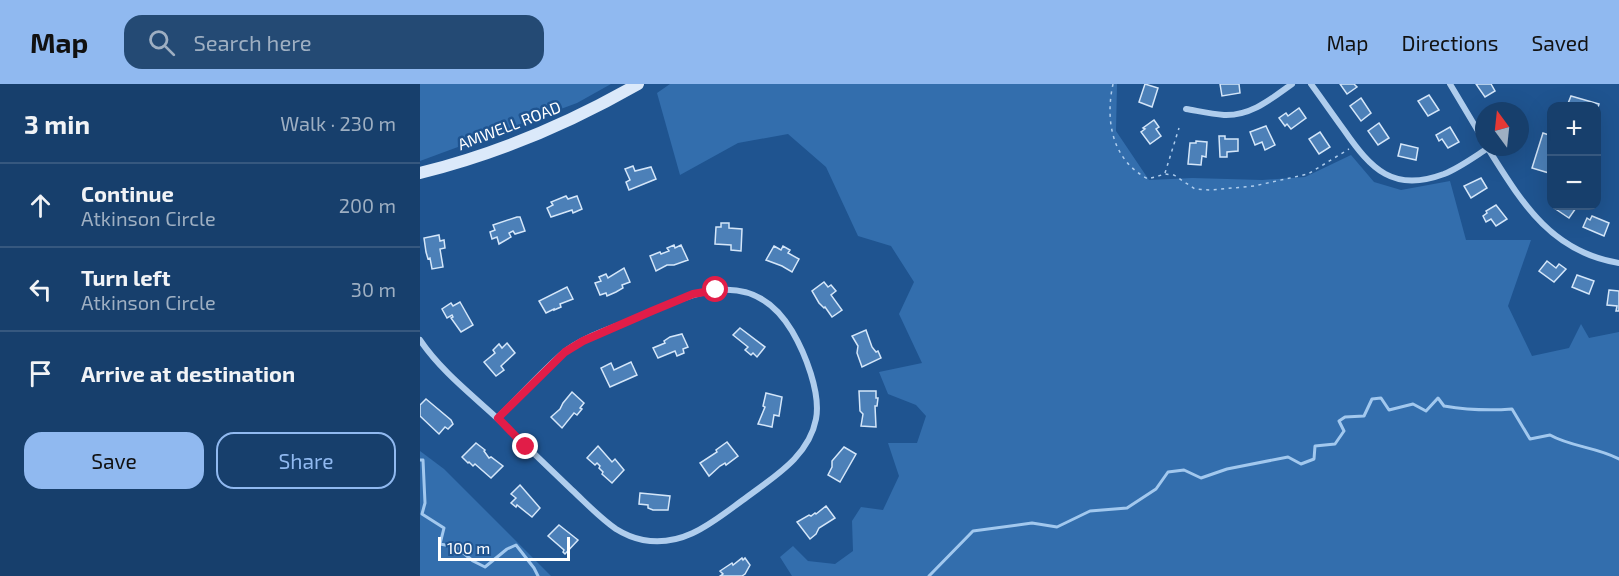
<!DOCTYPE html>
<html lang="en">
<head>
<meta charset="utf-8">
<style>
	:root { --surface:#173f6c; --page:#244a74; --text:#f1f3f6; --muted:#9eafc2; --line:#36587f; --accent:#90b9f0 }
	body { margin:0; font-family:"Exo 2",sans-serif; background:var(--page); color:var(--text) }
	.controls { position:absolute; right:18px; top:18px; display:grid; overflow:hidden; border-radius:12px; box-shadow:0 6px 24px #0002 }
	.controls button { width:54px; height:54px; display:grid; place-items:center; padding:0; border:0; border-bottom:2px solid var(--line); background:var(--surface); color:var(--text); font:30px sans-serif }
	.compass { position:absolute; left:1055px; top:18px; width:54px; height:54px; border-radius:50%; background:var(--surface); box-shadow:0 6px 24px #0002; rotate:345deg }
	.scale { position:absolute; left:18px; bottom:15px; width:132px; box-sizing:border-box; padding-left:6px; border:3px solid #fff; border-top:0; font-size:16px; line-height:21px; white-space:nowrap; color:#fff; -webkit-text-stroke:4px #1f5490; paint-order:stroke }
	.stop { position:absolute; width:18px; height:18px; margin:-14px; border:4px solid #e11d48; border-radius:50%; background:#fff }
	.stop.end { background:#e11d48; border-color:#fff; box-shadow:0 2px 6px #0008 }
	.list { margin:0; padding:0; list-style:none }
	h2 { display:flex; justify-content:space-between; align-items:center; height:78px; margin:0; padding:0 24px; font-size:26px }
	h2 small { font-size:20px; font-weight:400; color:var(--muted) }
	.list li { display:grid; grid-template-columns:39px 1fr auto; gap:18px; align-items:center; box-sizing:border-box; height:84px; padding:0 24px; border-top:2px solid var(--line) }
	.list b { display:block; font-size:22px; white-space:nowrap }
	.list p { margin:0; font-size:20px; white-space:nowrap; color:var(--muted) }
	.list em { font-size:20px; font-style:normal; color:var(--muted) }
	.actions { display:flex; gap:12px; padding:18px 24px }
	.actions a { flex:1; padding:14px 0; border:2px solid var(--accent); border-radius:18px; text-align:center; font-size:21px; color:var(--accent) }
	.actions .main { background:var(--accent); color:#111 }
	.icon { flex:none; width:33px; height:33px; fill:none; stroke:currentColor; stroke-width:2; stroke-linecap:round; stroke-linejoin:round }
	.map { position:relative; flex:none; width:1199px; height:492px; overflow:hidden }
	header { display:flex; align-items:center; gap:36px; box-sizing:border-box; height:84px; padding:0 30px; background:var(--accent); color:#111 }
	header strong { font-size:28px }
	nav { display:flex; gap:33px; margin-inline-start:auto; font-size:21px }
	.search { width:420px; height:54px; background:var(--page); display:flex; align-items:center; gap:15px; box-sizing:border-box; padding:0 21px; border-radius:18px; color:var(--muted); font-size:22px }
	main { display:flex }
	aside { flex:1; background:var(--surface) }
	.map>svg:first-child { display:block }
	.green { fill:#336ead }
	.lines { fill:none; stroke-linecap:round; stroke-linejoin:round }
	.stream { stroke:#a2c8ee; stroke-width:3 }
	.building { fill:#4c80b8; stroke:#d4e6f9; stroke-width:1.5 }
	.path { stroke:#afcded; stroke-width:1.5; stroke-dasharray:3 4.5; stroke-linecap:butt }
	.street { stroke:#afcded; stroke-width:6 }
	.secondary { stroke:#dbe9fa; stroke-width:12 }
	.route { stroke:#e11d48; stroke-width:8 }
	.labels { text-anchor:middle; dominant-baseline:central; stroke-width:5; stroke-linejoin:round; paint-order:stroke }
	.street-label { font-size:16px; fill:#fff; stroke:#1f5490 }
</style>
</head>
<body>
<header>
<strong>Map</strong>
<div class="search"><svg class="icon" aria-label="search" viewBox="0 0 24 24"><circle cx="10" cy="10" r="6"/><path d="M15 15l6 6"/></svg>Search here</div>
<nav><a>Map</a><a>Directions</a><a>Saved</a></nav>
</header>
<main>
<aside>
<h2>3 min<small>Walk · 230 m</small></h2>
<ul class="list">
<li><svg class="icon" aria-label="ahead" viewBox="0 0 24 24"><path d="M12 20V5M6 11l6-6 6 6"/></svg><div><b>Continue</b><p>Atkinson Circle</p></div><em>200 m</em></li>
<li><svg class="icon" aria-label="left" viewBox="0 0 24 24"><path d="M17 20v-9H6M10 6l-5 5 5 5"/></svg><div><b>Turn left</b><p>Atkinson Circle</p></div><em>30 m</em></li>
<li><svg class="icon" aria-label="arrive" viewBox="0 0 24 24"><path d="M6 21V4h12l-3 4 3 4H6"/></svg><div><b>Arrive at destination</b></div></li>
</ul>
<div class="actions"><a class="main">Save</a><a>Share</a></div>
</aside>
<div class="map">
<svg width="1199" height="492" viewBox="0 0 1199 492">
	<rect width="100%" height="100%" fill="#1f5490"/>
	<g class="green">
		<polygon points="0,0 191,0 157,19 0,77"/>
		<polygon points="250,0 697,0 696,47 729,96 772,94 842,96 885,93 931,71 954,98 981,106 1030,97 1046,156 1111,156 1088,222 1112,272 1149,264 1161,240 1169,254 1199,248 1199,492 372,492 360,473 373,462 388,477 415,480 433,467 432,437 441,423 463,426 479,392 468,359 497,359 506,332 496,321 468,310 459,288 502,279 479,230 494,198 471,162 438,152 406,83 368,50 318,59 260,91 237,9"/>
		<polygon points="0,367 24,385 131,492 0,492"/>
	</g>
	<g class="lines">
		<g class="stream">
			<polyline points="0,376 3,376 5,419 2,430 24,444 20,460 36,463 53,477 65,483 87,465 96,461 114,484 118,492"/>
			<path d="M509,492L553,447L612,439L637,443L670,427L707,424L736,405L748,388L764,386L781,394L807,385L868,373L881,380L894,375L895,362L915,360L924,347L919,337L925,333L944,332L952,315L961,314L969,326L993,320L1006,327L1018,314L1024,322C1048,326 1067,327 1092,325L1110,355L1130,351C1151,363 1177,363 1199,375"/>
		</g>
	</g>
	<g class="building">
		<polygon points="725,0 738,4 732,23 719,18"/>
		<polygon points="800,0 819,0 820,9 802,12"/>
		<polygon points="920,0 934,0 937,3 927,10"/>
		<polygon points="1056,0 1071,0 1075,7 1065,13"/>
		<polygon points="1009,11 1019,26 1008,32 998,17"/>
		<polygon points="1151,12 1179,20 1176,29 1176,22 1147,22"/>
		<polygon points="941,14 951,29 941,37 930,22"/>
		<polygon points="1079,20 1081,23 1085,21 1089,27 1072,27 1071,25"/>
		<polygon points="879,24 886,34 871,45 867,40 865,42 859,34 866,29 868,32"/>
		<polygon points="734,36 739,43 736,45 741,52 730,60 721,48 725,45 723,44"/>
		<polygon points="959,39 969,54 958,61 948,47"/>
		<polygon points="846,42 855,61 845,66 842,58 835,61 830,48"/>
		<polygon points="1030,43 1039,58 1028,64 1022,55 1019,57 1016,51"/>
		<polygon points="900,48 910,63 899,70 889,55"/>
		<polygon points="1123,49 1132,52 1132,81 1129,89 1112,84"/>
		<polygon points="799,52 805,52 805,55 818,55 818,67 807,68 807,73 800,73"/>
		<polygon points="776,57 787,58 786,73 782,72 781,81 768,80 770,59 776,59"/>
		<polygon points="981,60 998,64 996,76 978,72"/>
		<polygon points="213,82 215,87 231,83 236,95 209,106 206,98 210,96 205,85"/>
		<polygon points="1061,94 1067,104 1051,114 1044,102"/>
		<polygon points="146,112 148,115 157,112 162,125 153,129 152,126 131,133 127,124 133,121 131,118"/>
		<polygon points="1076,121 1087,135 1076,142 1071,135 1066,138 1063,132 1067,129 1066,127"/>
		<polygon points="1136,122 1153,122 1156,124 1149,134 1134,124"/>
		<polygon points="1172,132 1189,139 1184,152 1163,143 1167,134 1170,136"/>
		<polygon points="97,133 100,133 105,147 95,150 93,147 89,149 91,153 79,160 77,153 72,155 70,148 75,146 73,141"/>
		<polygon points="301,139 309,139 309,144 322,145 321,167 311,166 311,161 295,160 296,143 301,143"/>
		<polygon points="19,151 20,157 24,156 25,164 20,165 23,183 12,185 10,174 8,175 6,168 4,154"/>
		<polygon points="254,161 255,164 261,161 268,176 254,181 247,181 236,187 230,172 240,168 241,170 249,167 247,164"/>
		<polygon points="354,162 361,166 363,162 370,166 368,169 379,175 372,188 362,182 346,176"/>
		<polygon points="1127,177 1136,184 1139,180 1146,185 1134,198 1119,187"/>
		<polygon points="204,184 210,198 202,201 203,204 196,208 187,212 186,209 180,211 175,199 181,197 179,193 186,190 188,194"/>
		<polygon points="1157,191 1174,197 1169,210 1152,203"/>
		<polygon points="404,198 408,203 411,201 416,207 411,211 422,226 412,233 405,223 404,224 399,219 392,207"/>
		<polygon points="147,203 153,215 140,220 141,223 134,226 134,225 126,229 119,217"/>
		<polygon points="1189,206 1199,207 1199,227 1196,227 1197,222 1187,221"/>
		<polygon points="40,218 53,241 41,248 31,234 33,233 32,231 27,234 22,225 31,219 33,222"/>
		<polygon points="320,244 345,263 337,273 333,269 331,271 325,266 328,263 313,251"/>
		<polygon points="446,246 452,263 456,268 458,267 461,274 442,283 437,269 438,262 432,252"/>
		<polygon points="262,250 268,263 263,265 264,269 257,272 255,267 238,274 233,264 245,259 244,257 250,253"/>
		<polygon points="87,259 95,269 81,282 84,286 76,292 64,278 75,269 73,266 79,260 82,264"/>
		<polygon points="211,278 217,291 190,303 181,284 191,279 194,286"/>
		<polygon points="439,307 456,307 456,314 458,314 457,322 455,322 456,343 441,342 443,330 440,327"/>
		<polygon points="152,308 164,319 160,324 162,325 157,331 154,329 142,344 131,333 140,325 143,319"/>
		<polygon points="346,309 362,313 359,332 354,331 352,343 338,340 345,323 343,322"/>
		<polygon points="6,315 31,336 33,340 28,345 25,343 19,350 0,332 0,321"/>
		<polygon points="307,358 318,372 306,381 305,379 300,382 289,392 280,379 297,368 296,366"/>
		<polygon points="56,359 65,366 64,367 69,374 71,373 83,382 71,394 55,380 53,382 49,378 48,379 42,373"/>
		<polygon points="178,362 192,378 195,375 204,386 192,399 182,390 183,388 179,384 180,382 177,379 175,381 167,374"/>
		<polygon points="424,363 436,370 420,398 408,391 412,383 412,377"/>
		<polygon points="100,401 120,424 112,433 97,421 96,423 91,419 96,414 91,410"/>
		<polygon points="220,409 250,412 248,426 233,426 228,424 228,421 219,420"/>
		<polygon points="406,422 415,434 399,444 396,450 390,455 377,438 389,431 391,432 395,429 396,430"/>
		<polygon points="139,441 158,456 145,470 143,468 144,466 128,452"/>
		<polygon points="322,474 323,476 325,474 330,481 325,490 322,492 300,492 303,490 300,487 312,479 313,481"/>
	</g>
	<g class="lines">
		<g class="path">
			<path d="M693,0C685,37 692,76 728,95L745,90L754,91L775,105L791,106L834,102L888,90L929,65"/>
			<polyline points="745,89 759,44"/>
		</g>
		<g class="street">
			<path d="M891,0C902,15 913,31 924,46C951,85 973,109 1024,90C1039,84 1054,73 1068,64"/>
			<polyline points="1030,0 1064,57"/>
			<path d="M766,25C778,27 791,30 804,31C831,32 851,15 872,0"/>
			<path d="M1067,63C1101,117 1130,168 1199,179"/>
			<path d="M0,256C20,286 52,311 78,335C103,359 128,383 152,406C166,419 180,434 196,445C204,450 213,454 223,456C265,464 295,436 327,413C355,392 389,372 396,335C401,309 385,269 372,247C330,176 265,213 209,237C187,246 161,254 143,269C120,289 99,313 77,334"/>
		</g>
		<path class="secondary" d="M0,89C77,70 150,39 218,0"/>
	</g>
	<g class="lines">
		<polyline class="route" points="106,363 78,334 145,268 163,257 232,227 273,210 296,206"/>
	</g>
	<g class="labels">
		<g class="street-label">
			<text transform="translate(89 41) rotate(-21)">AMWELL ROAD</text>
		</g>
	</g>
</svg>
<div class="controls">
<button>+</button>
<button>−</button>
</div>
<svg class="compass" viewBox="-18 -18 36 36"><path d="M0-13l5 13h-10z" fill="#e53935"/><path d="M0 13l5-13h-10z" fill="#9eafc2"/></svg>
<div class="scale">100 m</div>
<div class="stop" style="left:296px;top:206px"></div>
<div class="stop end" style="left:106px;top:363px"></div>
</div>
</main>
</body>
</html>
